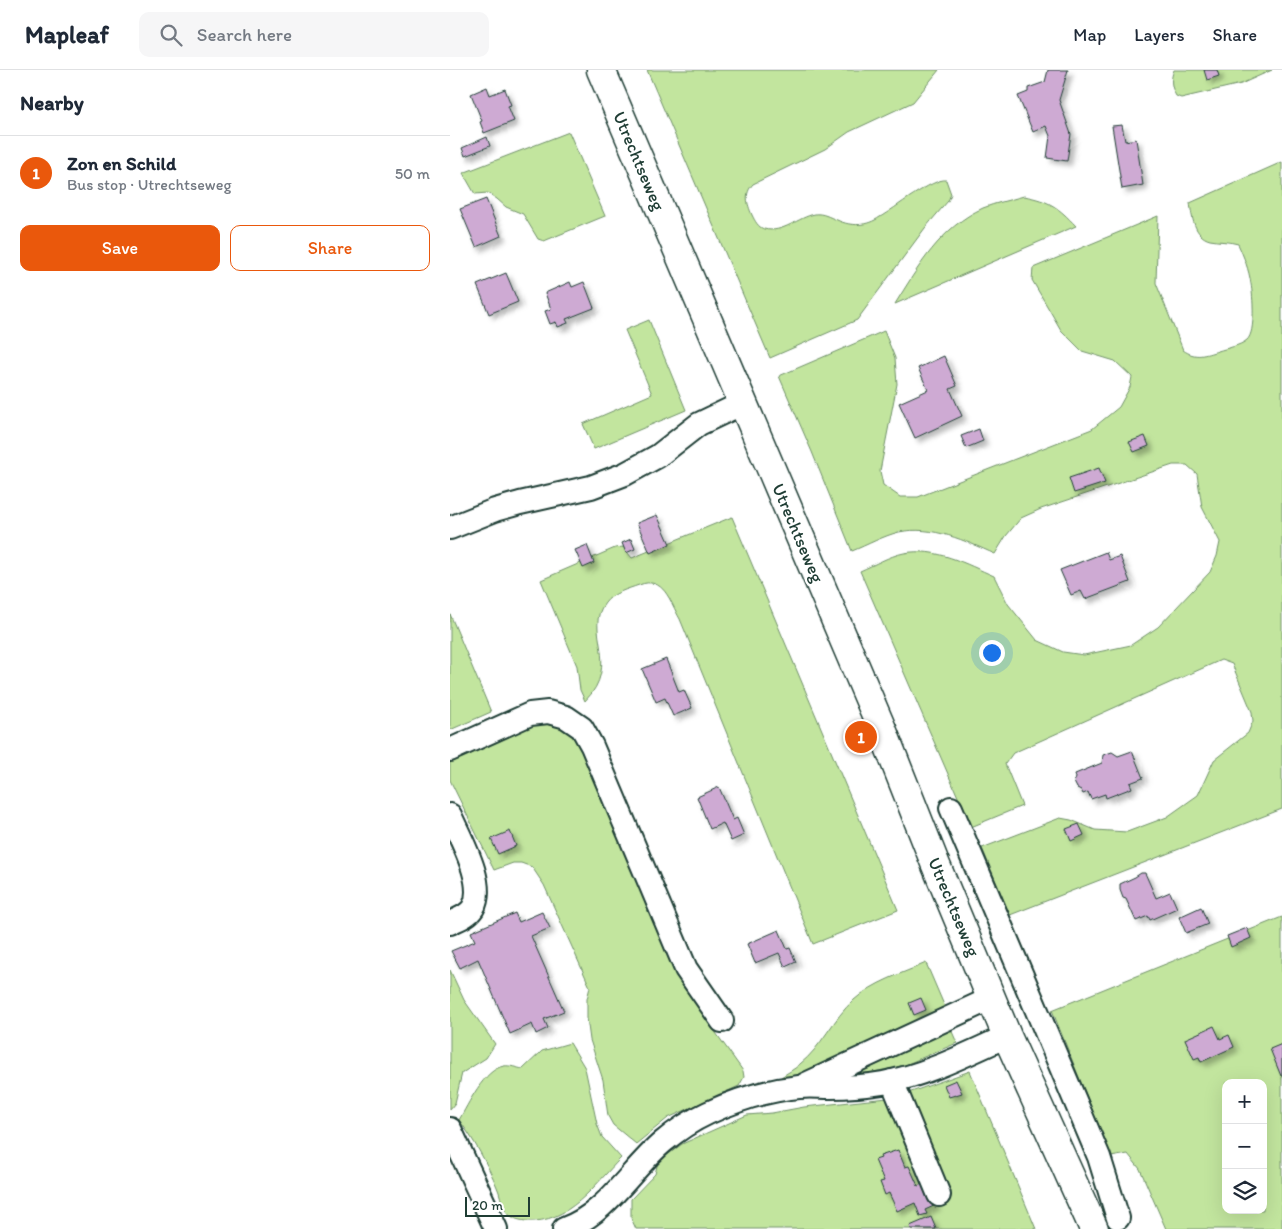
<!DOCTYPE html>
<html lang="en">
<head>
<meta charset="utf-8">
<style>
	:root { --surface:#fff; --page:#f6f6f7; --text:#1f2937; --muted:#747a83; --line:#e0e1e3; --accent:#ea580c }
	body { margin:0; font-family:Itim,sans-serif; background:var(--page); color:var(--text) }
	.controls { position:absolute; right:15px; bottom:15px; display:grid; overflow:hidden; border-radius:10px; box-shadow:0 5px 20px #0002 }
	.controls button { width:45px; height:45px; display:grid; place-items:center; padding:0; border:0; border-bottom:1px solid var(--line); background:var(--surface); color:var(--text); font:25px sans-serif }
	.scale { position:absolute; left:15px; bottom:12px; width:65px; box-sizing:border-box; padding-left:5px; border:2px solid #1f3d34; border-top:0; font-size:14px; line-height:18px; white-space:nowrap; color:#1f3d34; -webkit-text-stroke:4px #fff; paint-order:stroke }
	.you { position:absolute; left:541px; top:582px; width:18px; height:18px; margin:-12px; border:4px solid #fff; border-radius:50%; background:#1a73e8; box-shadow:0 0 0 8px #1a73e833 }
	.badge { display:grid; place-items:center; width:32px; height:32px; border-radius:50%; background:var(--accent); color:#fff; font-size:16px; font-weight:700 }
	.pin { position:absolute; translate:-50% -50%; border:2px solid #fff; box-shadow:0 1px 5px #0006 }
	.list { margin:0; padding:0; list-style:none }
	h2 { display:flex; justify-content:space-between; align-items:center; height:65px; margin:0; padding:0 20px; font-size:21px }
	h2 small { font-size:16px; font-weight:400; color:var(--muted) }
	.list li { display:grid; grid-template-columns:32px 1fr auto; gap:15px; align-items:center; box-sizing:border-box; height:75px; padding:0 20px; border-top:1px solid var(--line) }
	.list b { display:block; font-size:19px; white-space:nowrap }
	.list p { margin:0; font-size:16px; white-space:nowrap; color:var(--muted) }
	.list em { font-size:16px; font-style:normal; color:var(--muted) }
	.actions { display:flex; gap:10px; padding:15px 20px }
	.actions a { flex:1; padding:11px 0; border:1px solid var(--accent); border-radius:10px; text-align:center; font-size:18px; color:var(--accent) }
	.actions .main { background:var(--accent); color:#fff }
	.icon { flex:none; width:28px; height:28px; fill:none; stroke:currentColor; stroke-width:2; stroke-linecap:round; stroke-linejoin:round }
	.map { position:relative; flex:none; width:832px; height:1159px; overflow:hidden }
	header { display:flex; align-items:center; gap:30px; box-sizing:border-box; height:70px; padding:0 25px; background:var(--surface); border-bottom:1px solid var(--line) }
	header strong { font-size:24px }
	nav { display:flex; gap:28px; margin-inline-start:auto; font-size:18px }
	.search { width:350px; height:45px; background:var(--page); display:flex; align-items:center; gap:12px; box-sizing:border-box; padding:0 18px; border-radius:10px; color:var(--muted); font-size:19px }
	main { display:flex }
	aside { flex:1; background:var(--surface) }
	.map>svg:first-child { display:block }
	.green { fill:#c2e59e; stroke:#709169; fill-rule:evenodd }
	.building { fill:#ceaad3; stroke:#1f3d34; filter:url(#shadow) }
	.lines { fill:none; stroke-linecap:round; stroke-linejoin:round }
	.minor-casing { stroke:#1f3d34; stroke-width:26 }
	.major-casing { stroke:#1f3d34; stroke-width:31 }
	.minor { stroke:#fff; stroke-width:22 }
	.major { stroke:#fff; stroke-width:28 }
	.labels { text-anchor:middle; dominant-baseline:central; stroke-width:4.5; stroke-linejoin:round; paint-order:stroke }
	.street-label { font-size:18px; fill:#1f3d34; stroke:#fff }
</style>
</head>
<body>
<header>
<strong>Mapleaf</strong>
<div class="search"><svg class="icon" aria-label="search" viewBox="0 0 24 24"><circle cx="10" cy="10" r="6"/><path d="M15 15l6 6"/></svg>Search here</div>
<nav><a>Map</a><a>Layers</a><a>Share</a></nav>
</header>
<main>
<aside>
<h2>Nearby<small></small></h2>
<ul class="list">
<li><span class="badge">1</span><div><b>Zon en Schild</b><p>Bus stop · Utrechtseweg</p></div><em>50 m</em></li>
</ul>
<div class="actions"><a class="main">Save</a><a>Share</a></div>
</aside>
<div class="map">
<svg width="832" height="1159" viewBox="0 0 832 1159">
	<defs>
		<filter id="shadow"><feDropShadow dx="4.5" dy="4.5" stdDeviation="2.5" flood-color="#0004"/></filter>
	</defs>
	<rect width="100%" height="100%" fill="#fff"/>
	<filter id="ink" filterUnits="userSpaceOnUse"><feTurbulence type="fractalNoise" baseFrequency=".02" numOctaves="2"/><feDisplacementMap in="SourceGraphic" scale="10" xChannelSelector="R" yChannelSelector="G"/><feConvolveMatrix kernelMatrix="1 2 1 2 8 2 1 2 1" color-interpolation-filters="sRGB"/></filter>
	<g filter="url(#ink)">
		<g class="green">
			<path d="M197,0H489L463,32L399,62L375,79L303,114C294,124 297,133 302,145C305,151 308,157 314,159C333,164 348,147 365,144C373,143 379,147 387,150C402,157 417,156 430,147C444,139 483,108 496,110L501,124L498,131L475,158L407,250L320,288Z"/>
			<path d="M724,0H822L791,14L731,28L726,26C721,17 720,9 724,0Z"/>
			<polygon points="119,62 155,146 94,171 88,169 73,144 56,137 47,129 38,123 25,124 13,103"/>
			<path d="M832,92V739L560,845L532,778L610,748L621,750L645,760L677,762L717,747L748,725L764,690L798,663L803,651L802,642L782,594L771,590L563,683L555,694L572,736L521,757L410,501C424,495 439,486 454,483C486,477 516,494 544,506L558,534L587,570L613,582L634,585L681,575L708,557L760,502L767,486L770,472L752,437L747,404L737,395H723L591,439L571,448L556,466L545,484C515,471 483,455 449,462C433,466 417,475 402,481L362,382L329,306L434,261L445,288L447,314L430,401L433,415L450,427H468L642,359L669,337L680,317L682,307L665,291L632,281L611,260L582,210L583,198L708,146L706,213L733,280C746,289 754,285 768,281C777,278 790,276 797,270C806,262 803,226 801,214C799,200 794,187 788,174C778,171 770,172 760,170C744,166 742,147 740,133Z"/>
			<path d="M574,126C600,131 608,137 626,156L445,234C468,197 491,157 533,138C545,133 560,130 574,126Z"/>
			<polygon points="199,250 236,340 144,379 133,354 202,324 175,260"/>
			<path d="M282,447L448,840L363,874L230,549C220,532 214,505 189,515C178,519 162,523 155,533C133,560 172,594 135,631L130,620L127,596L91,510L165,478L173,477L182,488Z"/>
			<polygon points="0,544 41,642 0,660"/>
			<polygon points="99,648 125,657 230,907 266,963 293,1001 294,1007 289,1016 218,1048 186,1074 163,1055 158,1046 153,1010 140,970 137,948 137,929 140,917 94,815 82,797 71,793 63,793 44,800 0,710 0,683"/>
			<path d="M832,847V1159H716L690,1099L678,1084L661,1087L602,940ZM776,1013H813V1140H776Z"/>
			<path d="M476,893L497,942L363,1003L331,1011V1007C337,1003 345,999 350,994C371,978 383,948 404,930C424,912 451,904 476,893Z"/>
			<polygon points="0,900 14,930 45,974 36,988 12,1003 5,1033 0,1039"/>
			<polygon points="500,957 507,973 455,995 411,1005 408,1002"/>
			<path d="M120,973L135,998L147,1054L152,1067L171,1088C144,1115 119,1154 76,1151C66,1150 59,1147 54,1138C51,1132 50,1123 47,1117C38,1095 23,1068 9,1050C18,1035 34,999 54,996C60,995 67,998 73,999L92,981Z"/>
			<polygon points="520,1001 586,1159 186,1159 181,1148 181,1129 205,1104 208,1092 232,1074 297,1045 322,1043 354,1037 447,1027"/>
		</g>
		<g class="building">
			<polygon points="598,0 618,0 609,30 621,64 617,91 597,88 600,66 596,56 583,62 568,26 578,22 578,18 595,12"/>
			<polygon points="754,0 767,0 769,6 757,10"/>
			<polygon points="37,17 40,25 55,19 61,35 58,36 64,51 34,63 30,52 32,51 21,24"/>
			<polygon points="672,55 675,71 686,69 693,115 672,119 662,56"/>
			<polygon points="37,67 40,76 15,86 12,78"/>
			<polygon points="36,129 51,166 26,177 10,139"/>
			<polygon points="56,203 68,232 39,244 27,215"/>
			<polygon points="120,212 122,217 134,212 144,238 116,249 118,253 108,257 106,252 100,254 95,241 101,239 95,223"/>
			<polygon points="494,286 507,316 500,319 512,346 465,368 449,333 478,320 468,298"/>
			<polygon points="529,359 533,371 516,378 511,366"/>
			<polygon points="695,366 699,376 684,382 679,372"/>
			<polygon points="649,398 655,413 624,423 619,408"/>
			<polygon points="207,445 220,474 200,483 187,453"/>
			<polygon points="181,469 185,479 176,483 172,473"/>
			<polygon points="137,475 144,493 133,498 125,480"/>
			<polygon points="656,482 659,490 670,486 680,512 635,529 631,521 621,525 610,500"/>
			<polygon points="216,589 229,622 234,620 242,638 223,646 215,628 206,632 192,599"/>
			<polygon points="682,681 693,708 680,713 682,718 656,728 655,724 641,729 638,722 633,724 631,720 627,718 624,712 626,708 625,704 652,693 653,685 662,682 668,686"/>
			<polygon points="269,717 283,750 287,748 294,765 281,771 273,753 260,759 247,727"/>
			<polygon points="629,754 634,765 621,771 616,759"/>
			<polygon points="60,761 66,776 48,784 41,769"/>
			<polygon points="691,803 695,803 706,828 720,822 727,838 700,850 698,846 686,851 676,829 673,828 670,820 670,814 685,807"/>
			<polygon points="751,837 758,854 736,863 729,847"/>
			<polygon points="92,842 100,858 81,866 114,941 94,949 98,958 86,964 82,954 60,964 28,889 10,898 1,881 25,871 21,862 65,843 69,852"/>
			<polygon points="797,858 801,868 781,877 777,866"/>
			<polygon points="329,860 337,879 340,878 346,892 335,897 329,883 305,893 297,874"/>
			<polygon points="471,928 476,940 464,945 459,933"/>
			<polygon points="764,956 770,969 779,965 784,977 751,992 749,987 744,989 735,969"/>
			<polygon points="832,974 832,1006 831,1006 820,979"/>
			<polygon points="506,1010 512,1023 499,1027 494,1015"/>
			<polygon points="448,1080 455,1097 459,1096 468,1116 476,1112 486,1135 475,1140 477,1144 470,1146 465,1133 447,1141 439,1123 435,1125 430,1112 434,1111 425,1090 431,1088 430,1086"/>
			<polygon points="481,1147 486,1159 461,1159 460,1156"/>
		</g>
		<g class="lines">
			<defs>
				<g id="minor">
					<polyline points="0,458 45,440 70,433 141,417 175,404 208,386 249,354 293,333"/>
					<polyline points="0,680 80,644 98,642 116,647 132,658 142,676 236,899 272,951"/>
					<polyline points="501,738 649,1087 668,1148"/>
					<path d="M0,745C10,768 37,814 23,838C18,846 8,849 0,853"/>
					<polyline points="442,1011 489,1125"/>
					<polyline points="356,1014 542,928"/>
					<polyline points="0,1059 46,1159"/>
					<path d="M114,1159C158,1143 179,1101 213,1072C226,1061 243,1050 258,1043C286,1030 319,1020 349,1017C359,1016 370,1017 380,1017C397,1017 415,1016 433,1013C476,1005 517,984 557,966"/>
				</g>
				<polyline id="major" points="151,0 432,659 485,793 557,966 644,1159"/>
			</defs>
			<use href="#minor" class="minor-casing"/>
			<use href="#major" class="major-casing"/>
			<use href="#minor" class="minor"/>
			<use href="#major" class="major"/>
		</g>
	</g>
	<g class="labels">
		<g class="street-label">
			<text transform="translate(189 91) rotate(67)">Utrechtseweg</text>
			<text transform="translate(348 463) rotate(67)">Utrechtseweg</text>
			<text transform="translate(504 837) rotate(67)">Utrechtseweg</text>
		</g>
	</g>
</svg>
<div class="controls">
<button>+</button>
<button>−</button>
<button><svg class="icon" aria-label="layers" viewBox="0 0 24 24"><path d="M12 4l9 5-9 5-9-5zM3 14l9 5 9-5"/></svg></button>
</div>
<div class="scale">20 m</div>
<div class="you"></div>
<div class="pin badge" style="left:411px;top:667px">1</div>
</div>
</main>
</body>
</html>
